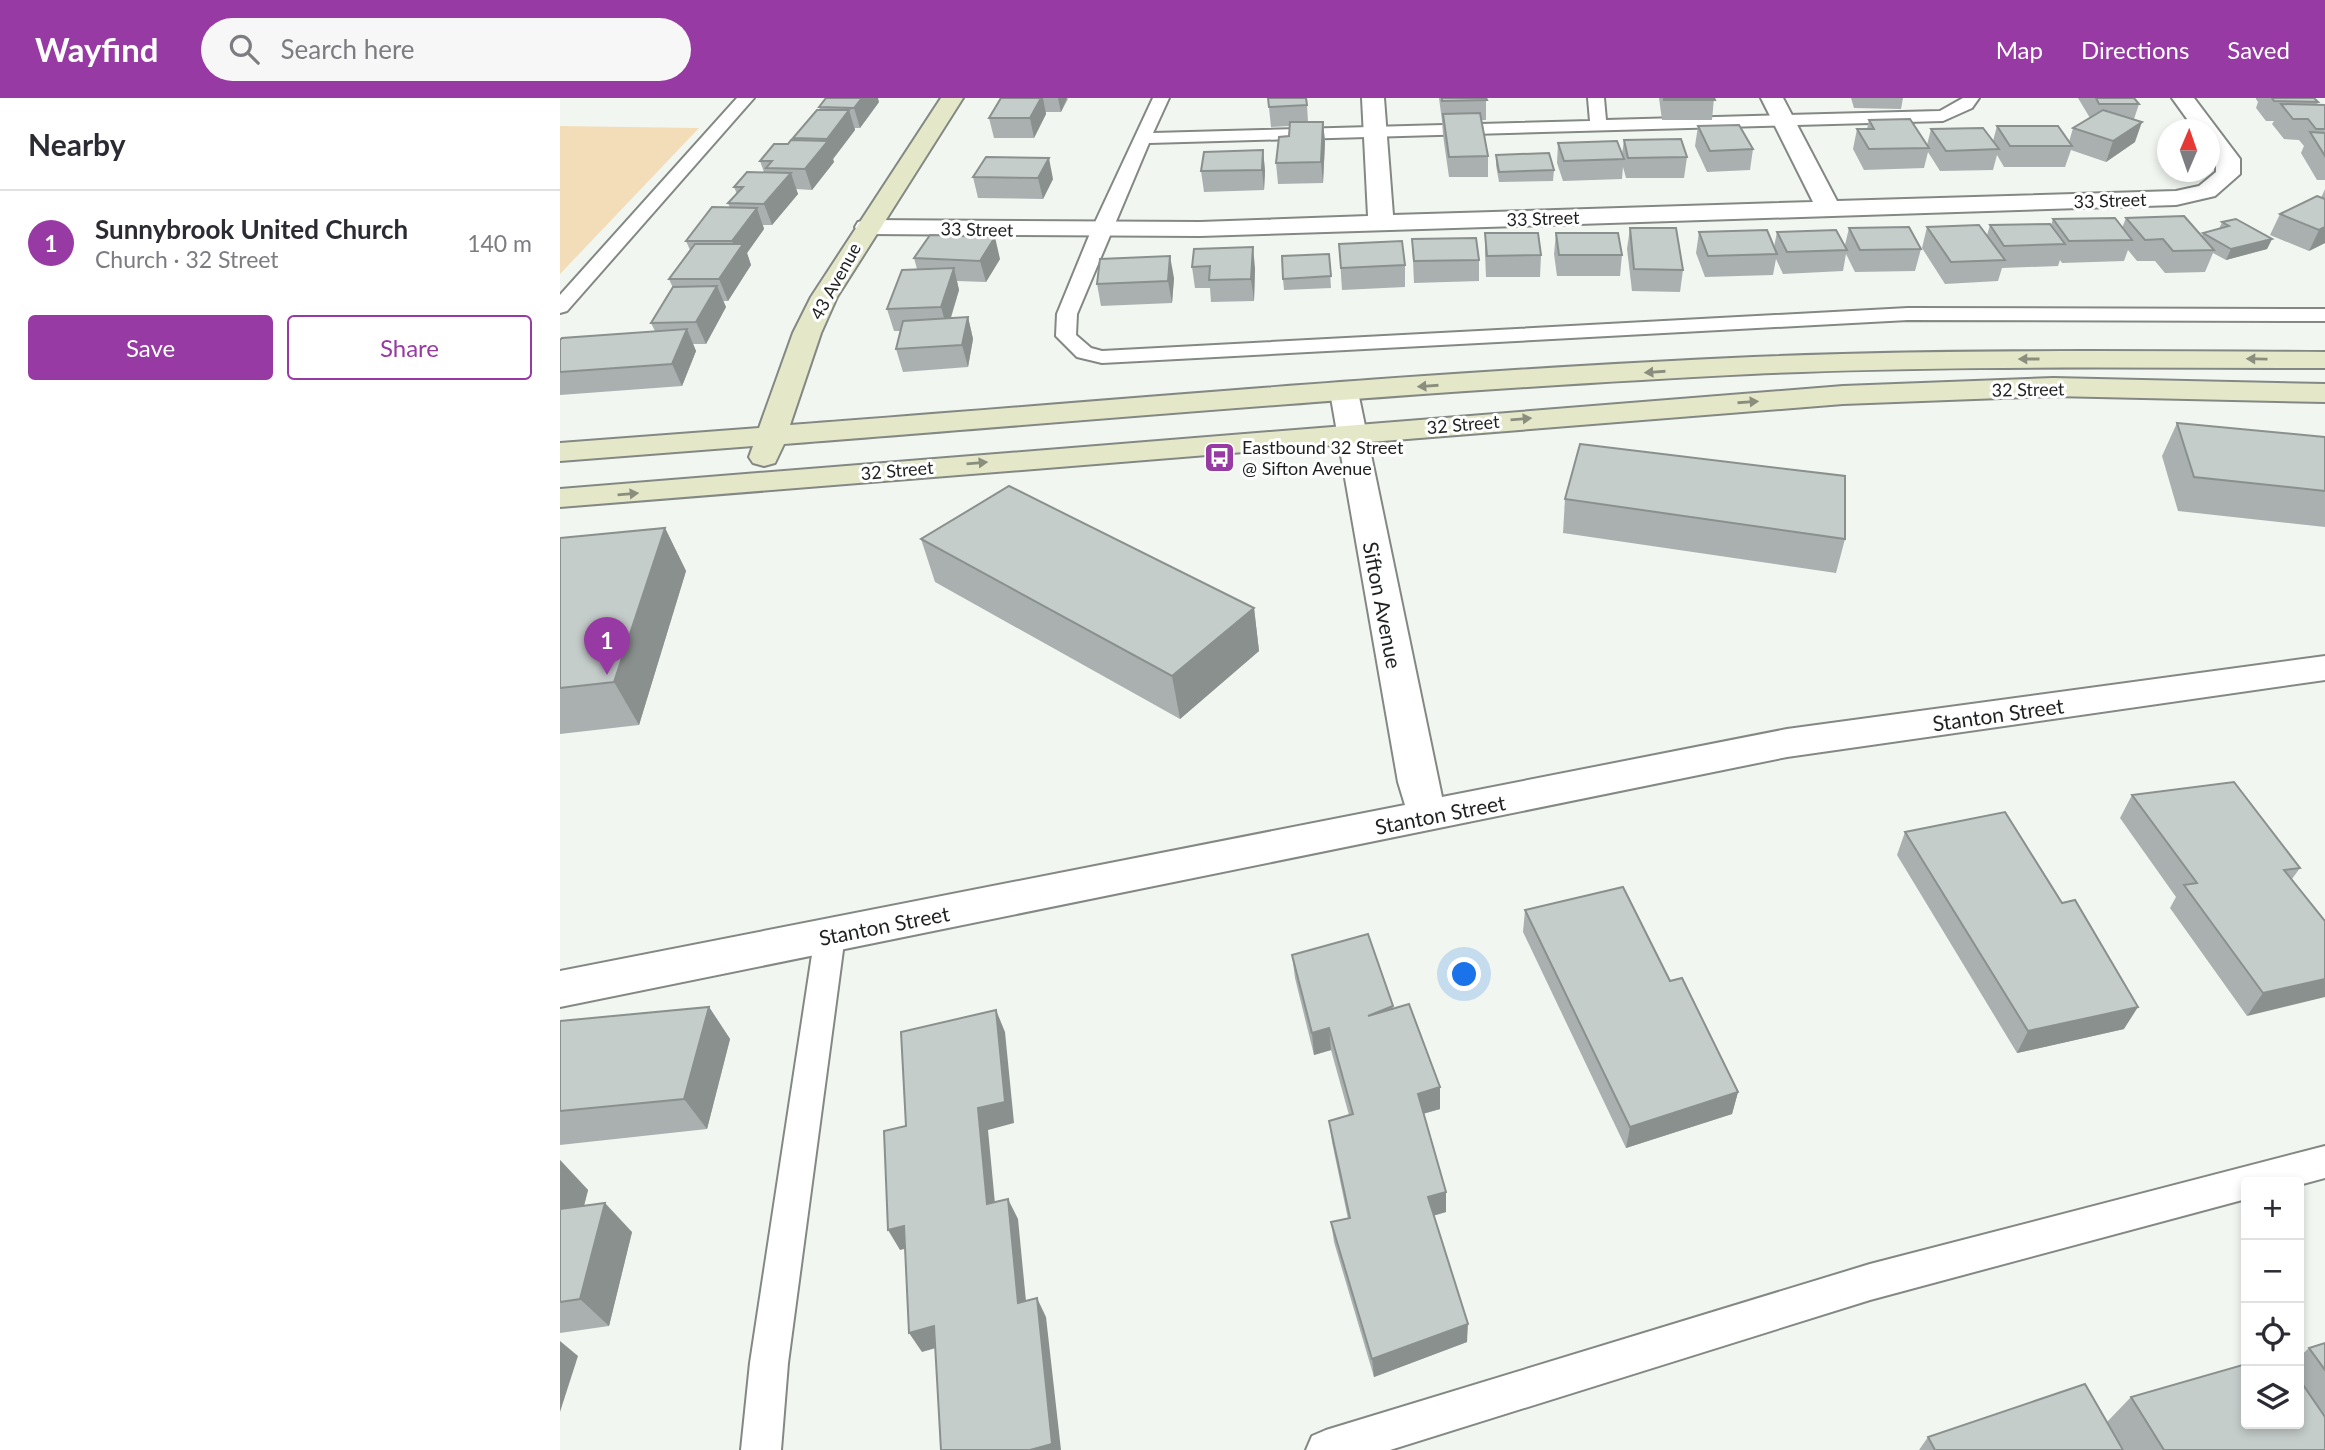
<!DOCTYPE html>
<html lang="en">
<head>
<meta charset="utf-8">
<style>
	:root { --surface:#fff; --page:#f7f7f7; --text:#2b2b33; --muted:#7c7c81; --line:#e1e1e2; --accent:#983aa3 }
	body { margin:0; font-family:Lato,sans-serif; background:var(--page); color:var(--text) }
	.controls { position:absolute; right:21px; bottom:21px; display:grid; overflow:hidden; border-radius:7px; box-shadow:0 4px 10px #0003 }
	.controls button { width:63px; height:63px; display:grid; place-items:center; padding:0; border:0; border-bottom:2px solid var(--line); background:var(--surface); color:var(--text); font:35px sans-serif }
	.compass { position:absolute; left:1597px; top:21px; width:63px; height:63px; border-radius:50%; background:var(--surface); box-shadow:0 4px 10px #0003; rotate:2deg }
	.you { position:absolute; left:905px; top:877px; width:24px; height:24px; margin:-18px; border:5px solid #fff; border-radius:50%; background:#1a73e8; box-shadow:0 0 0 10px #1a73e833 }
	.badge { display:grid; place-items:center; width:46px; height:46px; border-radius:50%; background:var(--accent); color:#fff; font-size:23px; font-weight:700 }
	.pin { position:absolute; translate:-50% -58px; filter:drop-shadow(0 2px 4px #0008) }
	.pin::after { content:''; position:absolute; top:37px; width:24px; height:21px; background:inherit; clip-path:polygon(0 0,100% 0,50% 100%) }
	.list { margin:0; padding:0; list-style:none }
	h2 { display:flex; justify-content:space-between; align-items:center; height:91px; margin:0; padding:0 28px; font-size:30px }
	h2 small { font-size:23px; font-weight:400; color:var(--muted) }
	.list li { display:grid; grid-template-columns:46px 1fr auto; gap:21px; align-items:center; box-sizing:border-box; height:105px; padding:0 28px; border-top:2px solid var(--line) }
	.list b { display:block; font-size:26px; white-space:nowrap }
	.list p { margin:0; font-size:23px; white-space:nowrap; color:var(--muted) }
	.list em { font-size:23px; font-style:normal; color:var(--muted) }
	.actions { display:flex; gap:14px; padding:21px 28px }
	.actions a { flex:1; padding:16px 0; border:2px solid var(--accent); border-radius:7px; text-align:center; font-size:24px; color:var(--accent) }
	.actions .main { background:var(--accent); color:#fff }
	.icon { flex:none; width:38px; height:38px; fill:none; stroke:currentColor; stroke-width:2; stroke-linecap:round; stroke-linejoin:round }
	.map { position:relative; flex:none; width:1765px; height:1352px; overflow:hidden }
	header { display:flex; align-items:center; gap:42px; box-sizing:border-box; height:98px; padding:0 35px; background:var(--accent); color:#fff }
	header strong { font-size:33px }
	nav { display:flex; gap:38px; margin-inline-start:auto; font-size:24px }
	.search { width:490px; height:63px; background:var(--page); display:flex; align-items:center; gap:18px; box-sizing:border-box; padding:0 24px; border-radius:38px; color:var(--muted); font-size:26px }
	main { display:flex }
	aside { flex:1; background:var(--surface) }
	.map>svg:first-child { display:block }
	.green { fill:#f3ddb8 }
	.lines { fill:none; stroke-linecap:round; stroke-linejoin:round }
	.lane-casing { stroke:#838884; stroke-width:4 }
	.street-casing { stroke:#838884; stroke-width:4 }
	.secondary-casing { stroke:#838884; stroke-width:4 }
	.lane { fill:#fff; fill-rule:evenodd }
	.street { fill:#fff; fill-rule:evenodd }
	.secondary { fill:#e4e8c8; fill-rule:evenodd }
	.wall { fill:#a9b0af }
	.shaded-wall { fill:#8a908e }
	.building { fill:#c5cdcb; stroke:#8a908e; stroke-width:2 }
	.oneway { fill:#8b8e7c }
	.labels { text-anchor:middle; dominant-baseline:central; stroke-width:6; stroke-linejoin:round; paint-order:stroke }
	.far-street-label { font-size:18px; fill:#1f2120; stroke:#fff }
	.far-poi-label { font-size:18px; fill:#1f2120; stroke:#fff; text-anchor:start }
	.street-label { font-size:21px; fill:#1f2120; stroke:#fff }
</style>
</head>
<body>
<header>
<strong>Wayfind</strong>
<div class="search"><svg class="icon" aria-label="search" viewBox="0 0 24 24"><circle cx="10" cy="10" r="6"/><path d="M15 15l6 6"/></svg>Search here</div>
<nav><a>Map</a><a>Directions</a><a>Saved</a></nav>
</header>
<main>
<aside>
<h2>Nearby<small></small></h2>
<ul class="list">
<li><span class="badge">1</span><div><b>Sunnybrook United Church</b><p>Church · 32 Street</p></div><em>140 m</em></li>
</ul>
<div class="actions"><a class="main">Save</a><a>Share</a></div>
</aside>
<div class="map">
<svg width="1765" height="1352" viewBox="0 0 1765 1352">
	<rect width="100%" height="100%" fill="#f1f6f1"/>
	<polygon class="green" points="0,28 139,30 0,176"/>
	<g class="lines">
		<defs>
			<g id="lane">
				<polygon points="177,0 194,0 7,213 0,215 0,197"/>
				<polygon points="593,0 609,0 593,35 1030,23 1028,0 1044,0 1046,22 1380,13 1403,0 1419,0 1412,10 1383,23 589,45 517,216 516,237 531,250 542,253 1348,210 1765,211 1765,223 1348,222 542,265 517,259 496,238 497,216 531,133"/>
				<polygon points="270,825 281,828 285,837 228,1265 221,1352 181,1352 190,1265 255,837 259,828"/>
				<polygon points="1765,1048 1765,1080 1739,1087 1739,1084 1686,1084 1686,1101 1310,1202 830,1352 746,1352 752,1338 766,1332 1310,1166"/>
			</g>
			<g id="street">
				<polygon points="802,0 824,0 833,117 1253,104 1201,0 1223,0 1277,103 1616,93 1639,88 1656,74 1656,61 1650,50 1650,32 1635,32 1612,0 1634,0 1680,61 1680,76 1655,98 1616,107 640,138 307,136 298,134 295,129 298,124 307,122 640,124 808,118"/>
				<polygon points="784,285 794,288 798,294 882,699 1227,631 1765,558 1765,582 1227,659 0,909 0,873 845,707 838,684 770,294 774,288"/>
			</g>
			<g id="secondary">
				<path d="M381,0H403L277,199L261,235L230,327C551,303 872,273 1193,259C1384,251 1574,253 1765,254V270C1574,270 1382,267 1191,276C868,292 546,321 224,346L215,365L204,368L193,365L189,359L193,348L0,363V345L199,330L233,235L251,199Z"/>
				<polygon points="1493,280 1765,286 1765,304 1493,298 1283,306 0,409 0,391 1283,288"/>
			</g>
		</defs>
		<use href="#lane" class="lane-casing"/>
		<use href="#street" class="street-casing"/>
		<use href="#secondary" class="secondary-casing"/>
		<use href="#lane" class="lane"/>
		<use href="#street" class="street"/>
		<use href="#secondary" class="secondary"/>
	</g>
	<g class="wall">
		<polygon points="440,0 507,0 508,1 501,14 486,14 486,16 474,40 434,40 429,20"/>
		<polygon points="708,0 747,7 748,24 763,24 765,44 763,85 718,86 716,65 729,38 730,28 711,29"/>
		<polygon points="879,0 926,0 926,22 922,22 928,58 928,79 889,79 883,37 882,23"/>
		<polygon points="1099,0 1154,0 1152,22 1102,22"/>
		<polygon points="1291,0 1343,0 1341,11 1294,10"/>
		<polygon points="1518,0 1574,0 1579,6 1574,21 1575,44 1546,64 1511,52 1505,69 1444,69 1437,57 1433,72 1380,73 1368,54 1364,70 1304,72 1293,51 1297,31 1307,31 1309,22 1367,47 1371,31 1433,43 1437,28 1509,44 1513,30 1530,20"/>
		<polygon points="1696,0 1754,0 1758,4 1757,7 1765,7 1765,82 1757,82 1741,55 1744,48 1739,42 1724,41 1712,26 1714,23 1706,23 1696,10 1698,4 1696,1"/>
		<polygon points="319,4 300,30 295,30 295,32 273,61 274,64 252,92 236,91 238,96 212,127 203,127 204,131 187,155 191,167 168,203 163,203 166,209 146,246 133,246 136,253 122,288 0,297 0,242 95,233 91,225 113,190 109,181 130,152 126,143 170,110 168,105 177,96 174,89 204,74 200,63 234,42 233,40 260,12 259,9"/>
		<polygon points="1138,28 1193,51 1190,72 1147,74 1135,48"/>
		<polygon points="1064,42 1127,59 1124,80 1066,80 1063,69 1062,81 1003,83 997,65 998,45 1062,56"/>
		<polygon points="703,52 705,73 704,92 644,94 641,73"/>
		<polygon points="936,57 994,72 993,83 939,84 936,67"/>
		<polygon points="413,79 493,81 483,101 418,100"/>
		<polygon points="1765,91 1765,145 1749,153 1710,137 1720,116 1761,100"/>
		<polygon points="1566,120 1642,138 1643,135 1659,131 1662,124 1712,141 1707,151 1666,162 1653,155 1645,174 1605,175 1595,163 1577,163 1568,152 1564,163 1502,165 1500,162 1498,168 1442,170 1438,183 1385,186 1362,150 1367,129 1427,137 1430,127 1491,127 1493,121 1562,130"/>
		<polygon points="1070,130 1123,172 1120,194 1072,193 1067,151"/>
		<polygon points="1289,130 1361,151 1355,173 1295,174 1286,156 1283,173 1223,176 1216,161 1213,177 1145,179 1136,155 1139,134 1214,149 1217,134 1285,147"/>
		<polygon points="925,135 981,157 980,179 926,179 925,156"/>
		<polygon points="996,135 1062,157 1060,178 997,178 994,156"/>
		<polygon points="852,141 919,162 919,183 854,185"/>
		<polygon points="779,146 845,167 845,189 782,192"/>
		<polygon points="634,151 695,170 694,203 651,204 650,190 635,190 632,169"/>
		<polygon points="769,156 771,190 724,192 723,181"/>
		<polygon points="354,160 440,161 426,184 397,183 399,192 391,220 408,219 413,241 408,269 343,274 336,251 341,233 334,233 327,211 357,171"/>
		<polygon points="614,180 612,205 541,208 537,186"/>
		<polygon points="1617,325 1765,339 1765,429 1618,413 1602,358"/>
		<polygon points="1005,401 1285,441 1276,475 1003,435"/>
		<polygon points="105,430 126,473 79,627 0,636 0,440"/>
		<polygon points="361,441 694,510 699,553 620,621 375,484"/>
		<polygon points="1572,697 1740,770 1732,781 1765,823 1687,918 1610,810 1616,799 1560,720"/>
		<polygon points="1345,734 1564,931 1457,955 1337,757"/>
		<polygon points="965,812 1110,883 1178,994 1172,1016 1066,1050 963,834"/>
		<polygon points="732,857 833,908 833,910 880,989 880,1011 863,1016 886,1094 886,1114 873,1118 907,1244 814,1279 774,1144 771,1124 788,1121 772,1044 769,1023 789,1017 771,952 754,957 735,880"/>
		<polygon points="149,909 170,941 147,1031 0,1047 0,923"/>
		<polygon points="0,1062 28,1092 24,1108 72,1134 49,1228 0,1235"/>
		<polygon points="1765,1245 1765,1352 1564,1352 1547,1324 1571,1299 1739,1326 1739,1259 1749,1250"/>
		<polygon points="1368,1339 1563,1352 1359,1352"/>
	</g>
	<g class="shaded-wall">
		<polygon points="302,0 318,0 319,4 300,30 294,10"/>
		<polygon points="481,0 483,0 486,16 474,40 470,20"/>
		<polygon points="498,0 507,0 501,14"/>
		<polygon points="289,12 295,32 273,61 274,64 252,92 245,71 268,43 267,41"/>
		<polygon points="763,24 765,44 763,85 761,64"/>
		<polygon points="1582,24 1575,44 1546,64 1553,43"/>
		<polygon points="703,52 705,73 704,92 702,72"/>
		<polygon points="489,60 493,81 483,101 478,80"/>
		<polygon points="231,75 238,96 212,127 204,106"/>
		<polygon points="197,110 204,131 187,155 191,167 168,203 159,181 177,155 172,143"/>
		<polygon points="1765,129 1765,145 1749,153 1759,132"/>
		<polygon points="435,139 440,161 426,184 420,163"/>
		<polygon points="1712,141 1707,151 1666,162 1671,151"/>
		<polygon points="693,149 695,170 694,203 691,181"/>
		<polygon points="610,158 614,180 612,205 608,183"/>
		<polygon points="394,170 399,192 387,231 381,209"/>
		<polygon points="157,188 166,209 146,246 136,224"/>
		<polygon points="408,219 413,241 408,269 402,247"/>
		<polygon points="127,231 136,253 122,288 112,266"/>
		<polygon points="105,430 126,473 79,627 54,584"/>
		<polygon points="694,510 699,553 620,621 612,578"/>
		<polygon points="1765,881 1765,899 1687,918 1703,895"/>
		<polygon points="149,909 170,941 147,1031 124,1001"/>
		<polygon points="1578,909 1564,931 1457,955 1468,933"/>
		<polygon points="436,912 445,934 454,1025 428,1032 437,1127 427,1106 418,1010"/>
		<polygon points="769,930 771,952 754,957 752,935"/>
		<polygon points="880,989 880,1011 858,1017 858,996"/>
		<polygon points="1178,994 1172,1016 1066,1050 1070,1029"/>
		<polygon points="0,1062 28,1092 15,1142 0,1127"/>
		<polygon points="886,1094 886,1114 868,1119 868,1099"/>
		<polygon points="448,1101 458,1121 468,1224 458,1205"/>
		<polygon points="45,1105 72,1134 49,1228 20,1201"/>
		<polygon points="344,1128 356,1148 340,1152 328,1132"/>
		<polygon points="477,1200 486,1219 501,1352 470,1352"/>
		<polygon points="908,1226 907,1244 814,1279 812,1261"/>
		<polygon points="374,1228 386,1247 362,1254 349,1235"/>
		<polygon points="0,1243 18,1258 0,1314"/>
	</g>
	<g class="building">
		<polygon points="266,0 302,0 294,10 259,9"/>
		<polygon points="441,0 481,0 470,20 429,20"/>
		<polygon points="708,0 746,0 747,7 709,9"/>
		<polygon points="882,0 926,0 927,2 882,3"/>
		<polygon points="1104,0 1154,0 1155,2 1104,2"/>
		<polygon points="1536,0 1574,0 1579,6 1539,6"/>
		<polygon points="1712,0 1754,0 1758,4 1714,3"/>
		<polygon points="1721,6 1765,7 1765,31 1756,31 1748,21 1733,21"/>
		<polygon points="257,12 289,12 267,41 233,40"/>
		<polygon points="1543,12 1582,24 1553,43 1513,30"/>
		<polygon points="920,15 928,58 889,59 883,16"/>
		<polygon points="1350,21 1369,50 1309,51 1297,31 1314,31 1309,22"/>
		<polygon points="730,24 763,24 761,64 716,65 719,39 729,38"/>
		<polygon points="1179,27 1193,51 1150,53 1138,28"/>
		<polygon points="1437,28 1498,28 1512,48 1450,48"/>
		<polygon points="1423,30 1439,51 1386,53 1371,31"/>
		<polygon points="1750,34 1765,35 1765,58"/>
		<polygon points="1121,41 1127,59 1068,60 1064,42"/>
		<polygon points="231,42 268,43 245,71 206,70 212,63 200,63 214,46 228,46"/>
		<polygon points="1057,43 1064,61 1004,63 998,45"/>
		<polygon points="703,52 702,72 641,73 644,54"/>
		<polygon points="989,55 994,72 939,74 936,57"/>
		<polygon points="426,59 489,60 478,80 413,79"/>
		<polygon points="187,74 231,75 204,106 168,105 183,89 174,89"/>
		<polygon points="1757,98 1765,101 1765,129 1759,132 1720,116"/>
		<polygon points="152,109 197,110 172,143 126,143"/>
		<polygon points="1624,118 1654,152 1613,153 1603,141 1585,142 1566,120"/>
		<polygon points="1555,120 1572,142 1509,143 1493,121"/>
		<polygon points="1676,121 1712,141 1671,151 1643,135 1669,128 1662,124"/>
		<polygon points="1490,126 1505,146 1444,148 1430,127"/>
		<polygon points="1419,127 1445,162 1391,164 1367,129"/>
		<polygon points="1349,129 1361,151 1300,152 1289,130"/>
		<polygon points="1070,130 1116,130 1123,172 1074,171"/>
		<polygon points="1207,132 1217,156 1148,158 1139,134"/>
		<polygon points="1276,132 1287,152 1227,154 1217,134"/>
		<polygon points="925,135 978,135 981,157 927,158"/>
		<polygon points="996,135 1058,135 1062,157 999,157"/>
		<polygon points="370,137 435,139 420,163 354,160"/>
		<polygon points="916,140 919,162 854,163 852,141"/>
		<polygon points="842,143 845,167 781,170 779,146"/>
		<polygon points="135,146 183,146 159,181 109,181"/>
		<polygon points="693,149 691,181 649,182 650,168 632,169 634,151"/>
		<polygon points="769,156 771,178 723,181 722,158"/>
		<polygon points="610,158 608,183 537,186 540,161"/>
		<polygon points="394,170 381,209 327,211 342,172"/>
		<polygon points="157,188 136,224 91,225 113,189"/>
		<polygon points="408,219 402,247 336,251 343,223"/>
		<polygon points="127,231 112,266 0,274 0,242 2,240"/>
		<polygon points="1617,325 1765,339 1765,393 1634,379"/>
		<polygon points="1020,346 1285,378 1285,441 1005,401"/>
		<polygon points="449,388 694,510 612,578 361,441"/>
		<polygon points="105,430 54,584 0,590 0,440"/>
		<polygon points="1674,684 1740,770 1724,772 1765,823 1765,881 1703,895 1624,787 1637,785 1572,697"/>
		<polygon points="1445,714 1502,805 1515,802 1578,909 1468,933 1345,734"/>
		<polygon points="1063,789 1110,883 1122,880 1178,994 1070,1029 965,812"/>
		<polygon points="808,836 833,908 808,918 849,906 880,989 858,996 886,1094 868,1099 908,1226 812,1261 771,1124 790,1120 769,1023 793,1016 769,930 752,935 732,857"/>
		<polygon points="149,909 124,1001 0,1013 0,923"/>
		<polygon points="436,912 445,1004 418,1010 427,1106 448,1101 458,1205 477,1200 492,1346 470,1352 381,1352 374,1228 349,1235 344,1128 328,1132 324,1033 346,1028 341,934"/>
		<polygon points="45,1105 20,1201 0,1204 0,1111"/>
		<polygon points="1765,1245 1765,1272 1749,1250"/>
		<polygon points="1686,1266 1686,1326 1739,1326 1739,1281 1765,1319 1765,1352 1604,1352 1571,1299"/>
		<polygon points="1525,1286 1563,1352 1375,1352 1368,1339"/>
	</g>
	<defs><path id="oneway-solid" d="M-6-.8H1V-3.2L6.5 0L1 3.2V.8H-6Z" transform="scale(1.75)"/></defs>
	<g class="oneway">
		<use href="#oneway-solid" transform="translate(1469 261) rotate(180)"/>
		<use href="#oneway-solid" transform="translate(1697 261) rotate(-179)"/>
		<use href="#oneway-solid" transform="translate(1095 274) rotate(176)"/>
		<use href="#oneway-solid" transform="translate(868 288) rotate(176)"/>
		<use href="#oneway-solid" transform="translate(1188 304) rotate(-4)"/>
		<use href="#oneway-solid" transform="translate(961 321) rotate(-5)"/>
		<use href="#oneway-solid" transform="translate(417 365) rotate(-5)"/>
		<use href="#oneway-solid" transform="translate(68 396) rotate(-5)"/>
	</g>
	<defs>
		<symbol id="bus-square" viewBox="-11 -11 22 22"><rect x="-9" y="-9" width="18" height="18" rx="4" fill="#983aa3" stroke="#fff"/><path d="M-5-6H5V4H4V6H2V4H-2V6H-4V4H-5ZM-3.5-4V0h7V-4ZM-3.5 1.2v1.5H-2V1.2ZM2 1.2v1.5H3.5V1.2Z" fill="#fff"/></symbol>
	</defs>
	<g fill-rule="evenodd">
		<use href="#bus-square" x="642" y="342" width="35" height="35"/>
	</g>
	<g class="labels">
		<g class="far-street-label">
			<text transform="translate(1550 102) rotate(-2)">33 Street</text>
			<text transform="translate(983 120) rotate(-2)">33 Street</text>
			<text transform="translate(417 131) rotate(1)">33 Street</text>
			<text transform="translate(275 183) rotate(-61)">43 Avenue</text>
			<text transform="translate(1468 291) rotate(-1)">32 Street</text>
			<text transform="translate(903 326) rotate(-5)">32 Street</text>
			<text transform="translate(337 372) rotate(-5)">32 Street</text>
		</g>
		<g class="far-poi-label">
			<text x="682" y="349">Eastbound 32 Street<tspan x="682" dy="21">@ Sifton Avenue</tspan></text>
		</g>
		<g class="street-label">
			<text transform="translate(823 507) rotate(79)">Sifton Avenue</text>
			<text transform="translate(1438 616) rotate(-8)">Stanton Street</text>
			<text transform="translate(880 716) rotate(-11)">Stanton Street</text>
			<text transform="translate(324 827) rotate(-11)">Stanton Street</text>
		</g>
	</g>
</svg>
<div class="controls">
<button>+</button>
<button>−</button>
<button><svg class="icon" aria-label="locate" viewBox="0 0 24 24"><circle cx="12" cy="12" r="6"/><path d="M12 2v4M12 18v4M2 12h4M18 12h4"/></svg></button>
<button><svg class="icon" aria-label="layers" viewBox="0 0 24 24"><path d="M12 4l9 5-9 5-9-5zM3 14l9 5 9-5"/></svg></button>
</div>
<svg class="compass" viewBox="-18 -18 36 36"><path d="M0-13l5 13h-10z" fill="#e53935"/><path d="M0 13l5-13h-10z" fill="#7c7c81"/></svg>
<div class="you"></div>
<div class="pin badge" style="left:47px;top:577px">1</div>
</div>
</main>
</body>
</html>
